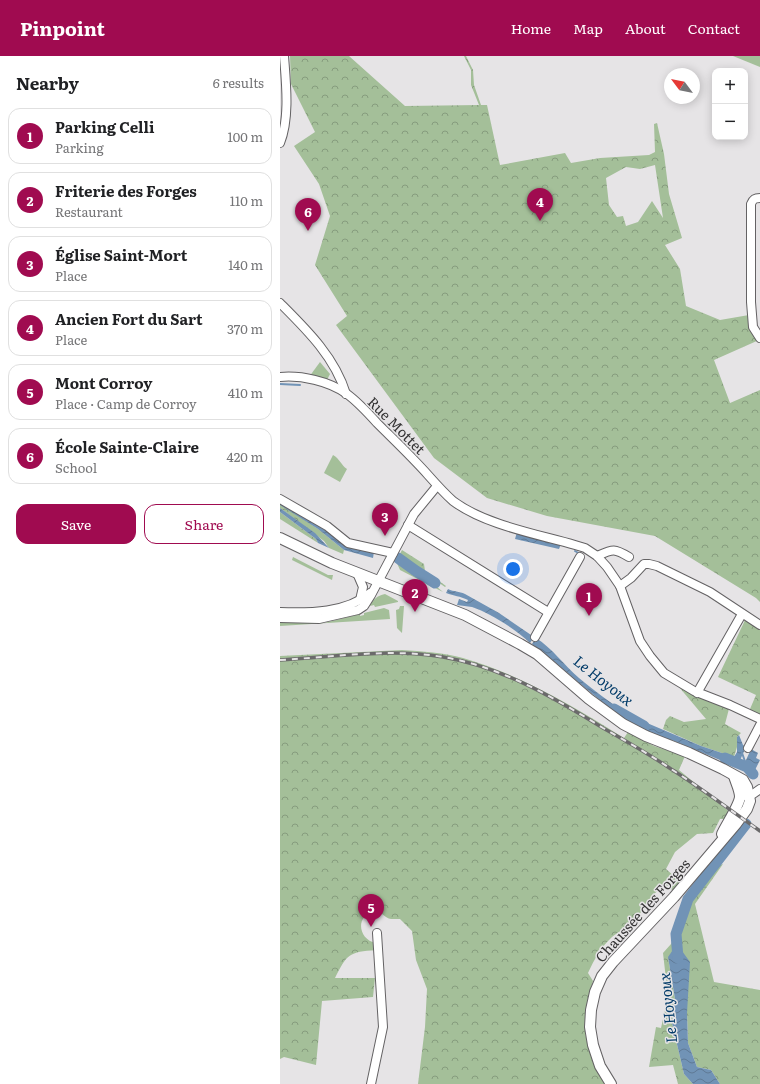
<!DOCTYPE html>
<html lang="en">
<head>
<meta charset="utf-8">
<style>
	:root { --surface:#fff; --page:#f2f2f2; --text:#202124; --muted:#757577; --line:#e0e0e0; --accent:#a00b50 }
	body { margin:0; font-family:Literata,serif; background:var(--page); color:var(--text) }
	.controls { position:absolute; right:12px; top:12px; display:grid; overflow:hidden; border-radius:8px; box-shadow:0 2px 10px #0003 }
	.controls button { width:36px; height:36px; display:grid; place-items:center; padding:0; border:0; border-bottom:1px solid var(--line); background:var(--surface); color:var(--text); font:20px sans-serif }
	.compass { position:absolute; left:384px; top:12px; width:36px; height:36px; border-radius:50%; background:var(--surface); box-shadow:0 2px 10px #0003; rotate:302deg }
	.you { position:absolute; left:233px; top:513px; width:14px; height:14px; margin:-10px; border:3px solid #fff; border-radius:50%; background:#1a73e8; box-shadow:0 0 0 6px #1a73e833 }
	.badge { display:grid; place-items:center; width:26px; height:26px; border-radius:50%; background:var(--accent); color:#fff; font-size:13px; font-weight:700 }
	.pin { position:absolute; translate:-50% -33px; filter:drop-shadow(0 1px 2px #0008) }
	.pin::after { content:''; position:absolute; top:21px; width:14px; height:12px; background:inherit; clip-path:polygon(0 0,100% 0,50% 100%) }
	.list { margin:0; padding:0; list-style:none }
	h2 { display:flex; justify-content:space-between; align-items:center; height:52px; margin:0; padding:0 16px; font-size:17px }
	h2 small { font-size:13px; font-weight:400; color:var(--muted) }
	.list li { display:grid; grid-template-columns:26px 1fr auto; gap:12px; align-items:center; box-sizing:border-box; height:56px; margin:0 8px 8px; padding:0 8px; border:1px solid var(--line); border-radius:12px }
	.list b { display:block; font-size:15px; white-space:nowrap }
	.list p { margin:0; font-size:13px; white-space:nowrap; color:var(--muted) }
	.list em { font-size:13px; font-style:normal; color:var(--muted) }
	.actions { display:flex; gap:8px; padding:12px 16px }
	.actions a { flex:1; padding:9px 0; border:1px solid var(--accent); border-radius:12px; text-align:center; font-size:14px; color:var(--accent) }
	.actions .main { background:var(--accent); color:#fff }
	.map { position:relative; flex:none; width:480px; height:1028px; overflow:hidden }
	header { display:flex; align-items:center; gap:24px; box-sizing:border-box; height:56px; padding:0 20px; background:var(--accent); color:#fff }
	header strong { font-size:19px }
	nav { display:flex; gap:22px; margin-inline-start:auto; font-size:14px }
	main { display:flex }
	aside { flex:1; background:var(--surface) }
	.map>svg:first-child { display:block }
	.green { fill:#a4bf99 }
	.forest { fill:url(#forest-crowns); fill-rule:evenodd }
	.water { fill:url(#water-waves) }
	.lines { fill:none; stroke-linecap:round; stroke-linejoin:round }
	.stream { stroke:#7193b6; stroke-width:2 }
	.river { stroke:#7193b6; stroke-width:11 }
	.minor-casing { stroke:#646264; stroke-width:10 }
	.major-casing { stroke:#646264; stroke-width:12 }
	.minor { stroke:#fff; stroke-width:8 }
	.major { stroke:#fff; stroke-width:10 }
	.rail-casing { stroke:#6b6a6b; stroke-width:3.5 }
	.rail { stroke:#e6e4e6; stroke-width:2; stroke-dasharray:6; stroke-linecap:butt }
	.labels { text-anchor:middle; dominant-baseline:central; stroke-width:3; stroke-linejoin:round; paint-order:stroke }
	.street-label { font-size:14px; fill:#353435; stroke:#e6e4e6 }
	.water-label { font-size:15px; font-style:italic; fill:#033c69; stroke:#e6e4e6 }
</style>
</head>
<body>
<header>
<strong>Pinpoint</strong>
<nav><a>Home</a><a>Map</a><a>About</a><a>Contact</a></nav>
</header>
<main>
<aside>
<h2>Nearby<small>6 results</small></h2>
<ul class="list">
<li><span class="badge">1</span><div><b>Parking Celli</b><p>Parking</p></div><em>100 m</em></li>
<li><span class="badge">2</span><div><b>Friterie des Forges</b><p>Restaurant</p></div><em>110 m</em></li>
<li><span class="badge">3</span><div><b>Église Saint-Mort</b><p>Place</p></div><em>140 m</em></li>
<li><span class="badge">4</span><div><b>Ancien Fort du Sart</b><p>Place</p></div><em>370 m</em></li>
<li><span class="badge">5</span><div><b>Mont Corroy</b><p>Place · Camp de Corroy</p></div><em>410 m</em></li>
<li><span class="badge">6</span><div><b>École Sainte-Claire</b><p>School</p></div><em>420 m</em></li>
</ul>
<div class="actions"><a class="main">Save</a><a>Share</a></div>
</aside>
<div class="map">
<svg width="480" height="1028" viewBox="0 0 480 1028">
	<defs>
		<pattern id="forest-crowns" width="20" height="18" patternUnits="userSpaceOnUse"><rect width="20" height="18" fill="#a4bf99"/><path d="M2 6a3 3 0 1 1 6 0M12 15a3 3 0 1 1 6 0" fill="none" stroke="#869c7e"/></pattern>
		<pattern id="water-waves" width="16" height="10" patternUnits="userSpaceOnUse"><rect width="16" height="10" fill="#7193b6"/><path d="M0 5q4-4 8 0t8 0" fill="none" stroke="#5e7995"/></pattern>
	</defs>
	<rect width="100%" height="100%" fill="#e6e4e6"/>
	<g class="green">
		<polygon points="453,0 480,0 480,11"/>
		<polygon points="40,306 50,318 46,326 29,321"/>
		<path d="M53,399C60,403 61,409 67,413L60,426L44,417Z"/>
		<polygon points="13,501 48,519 53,519 52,524 12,504"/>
		<path d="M105,538L118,545V546L95,551L94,549L90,550C93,543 97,540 105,538Z"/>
		<polygon points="120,550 124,550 122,577 117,572 116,554 119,553"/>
		<polygon points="104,552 109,554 110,563 0,570 0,566 44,567 80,558 80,560 84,559 84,557"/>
	</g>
	<g class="forest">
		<path d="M10,0H69L125,50L199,49L191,29V14L184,0H186L193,14L194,29L201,49H207L220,109L285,97L291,107L320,102L369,99L375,96L374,68L377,67L384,98L389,138L402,182L385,189L400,213L406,250L440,264L469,259L479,284L434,304L450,347L480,334V546L476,542L375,480L267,460L207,442L154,402L56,269L67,260L35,209L50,160L39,128L14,90L35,76L11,28ZM375,109L383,162L372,145L358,166L346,170L343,160L337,161L329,149L326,122L346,111L360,113Z"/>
		<polygon points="0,448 38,473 64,494 63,498 49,492 44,485 0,452"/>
		<polygon points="0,456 36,483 38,487 0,463"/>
		<polygon points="122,494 144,508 145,515 166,530 165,531 149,520 144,520 163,536 120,514 116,505"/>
		<polygon points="467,560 480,569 480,662 470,653 476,639 438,621"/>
		<path d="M122,594C141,595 165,597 183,602C241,619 293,650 344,682L348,676L374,690L405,700L399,714L451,757L448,763H440L433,777L417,778L395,796L386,813L395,821L404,824L393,836L389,829C368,837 368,849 355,864C348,871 340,875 332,881C321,891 314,904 308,917L313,925C307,945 301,969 308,989C312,1003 320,1016 327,1028H138L145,971L147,933L136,904L132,875L120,863C117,863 114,863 111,863C104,862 103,855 94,856C75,859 78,884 96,887V894C69,896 67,898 55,922H95L93,941L42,945L36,1009L4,1001L0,1003V600Z"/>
		<polygon points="401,627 450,649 445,668 461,677 457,681 457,691 454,701 421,690 383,673 386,664 390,660 404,666 426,663 399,631"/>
		<polygon points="443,808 415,848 434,926 480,934 480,1028 440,1028 431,1014 417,1011 408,987 407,957 388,901 395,943 392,967 404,1018 413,1028 398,1028 393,1009 369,1011 376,971 381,972 388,941 383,897 391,888 408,843 434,811"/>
	</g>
	<g class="water">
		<polygon points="0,446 49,475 94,496 93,502 64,494 38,473 0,449"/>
		<polygon points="0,452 35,477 49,492 38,487 36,483 0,456"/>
		<polygon points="237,476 281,488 279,493 235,483"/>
		<path d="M168,533C174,536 179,535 185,538L219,557L254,581L250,587C238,575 209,556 192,551C187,550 182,550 177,549L179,543L187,546L188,544C180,540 174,540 166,537Z"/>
		<path d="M256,582C272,592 284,609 299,622C314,635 332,647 348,659L345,663C312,640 284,612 252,588Z"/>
		<polygon points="353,661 421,690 454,701 457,696 457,681 459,679 463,689 466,691 457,711 394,685 376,679 349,666"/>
		<polygon points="471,693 478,697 476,702 480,704 473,718 462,713"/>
		<polygon points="397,888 410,906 407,957 408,987 417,1011 431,1014 440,1028 413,1028 404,1018 392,967 395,943 388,901"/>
	</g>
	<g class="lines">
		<g class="stream">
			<polyline points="0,328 20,329"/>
			<polyline points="295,495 300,498"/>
			<polyline points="462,697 466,708"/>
		</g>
		<g class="river">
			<polyline points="118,502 136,515 155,527"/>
			<polyline points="334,653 364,670"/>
			<polyline points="445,702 467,711 473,718"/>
			<polyline points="398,902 396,878 408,843 466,768"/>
		</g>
		<defs>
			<g id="minor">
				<path d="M0,87C10,62 6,27 4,0"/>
				<path d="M480,142C475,142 473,143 471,148V246L473,271L480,282"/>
				<path d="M0,247C26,273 55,301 66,338"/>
				<path d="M0,321C21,319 49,325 67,338C78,346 88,357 97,367C114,384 132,401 148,419C156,428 164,437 173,445C205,469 257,478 295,489L305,492L317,500L327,511L340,530L360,585L370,600L384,617L414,635L450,649L480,663"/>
				<polyline points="0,443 47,470 68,487 113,497"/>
				<polyline points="128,469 268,556"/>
				<path d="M317,500C333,493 334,492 349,501"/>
				<polyline points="77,517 83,531 80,544"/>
				<polyline points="340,530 351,522 364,508 369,508 377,510 430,536 480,569"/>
				<path d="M0,556C30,557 66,557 90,537"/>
				<polyline points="0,562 39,563 78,554 84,550 91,539 134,458 157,430"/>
				<polyline points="255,581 300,501"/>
				<polyline points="417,637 462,558"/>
				<polyline points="468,692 480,669"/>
				<polyline points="463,740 473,738 480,733"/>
				<polyline points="91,1028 103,971 97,877"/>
			</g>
			<g id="major">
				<polyline points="0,482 52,507 185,559 240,588 257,598 309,643 343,668 366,680 409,697 443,713 463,724 467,731 470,745 467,753 456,768 394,841 333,906 322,920 315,936 311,954 310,971 313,989 320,1010 331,1028"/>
				<path d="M442,778C446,769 459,750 460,741C460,734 456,727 454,720"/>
			</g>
		</defs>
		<use href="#minor" class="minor-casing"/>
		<use href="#major" class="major-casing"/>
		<use href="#minor" class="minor"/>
		<use href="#major" class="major"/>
		<defs>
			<path id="rail" d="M0,604C54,601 110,592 163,601C222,611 273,641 323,672C346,685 369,698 391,713C421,732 450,754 480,775"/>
		</defs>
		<use href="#rail" class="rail-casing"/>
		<use href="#rail" class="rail"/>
	</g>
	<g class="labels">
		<g class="street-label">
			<text transform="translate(117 369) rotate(45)">Rue Mottet</text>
			<text transform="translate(362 854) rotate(-48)">Chaussée des Forges</text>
		</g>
		<g class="water-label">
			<text transform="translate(324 624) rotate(38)">Le Hoyoux</text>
			<text transform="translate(387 952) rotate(-96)">Le Hoyoux</text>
		</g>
	</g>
</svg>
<div class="controls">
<button>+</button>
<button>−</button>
</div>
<svg class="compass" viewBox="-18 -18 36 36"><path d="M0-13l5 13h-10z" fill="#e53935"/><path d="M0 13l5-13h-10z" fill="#757577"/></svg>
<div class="you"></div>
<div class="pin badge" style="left:309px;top:560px">1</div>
<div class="pin badge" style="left:135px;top:556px">2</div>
<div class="pin badge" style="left:105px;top:480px">3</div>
<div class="pin badge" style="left:260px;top:165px">4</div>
<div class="pin badge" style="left:91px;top:871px">5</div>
<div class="pin badge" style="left:28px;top:175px">6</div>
</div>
</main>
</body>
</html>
